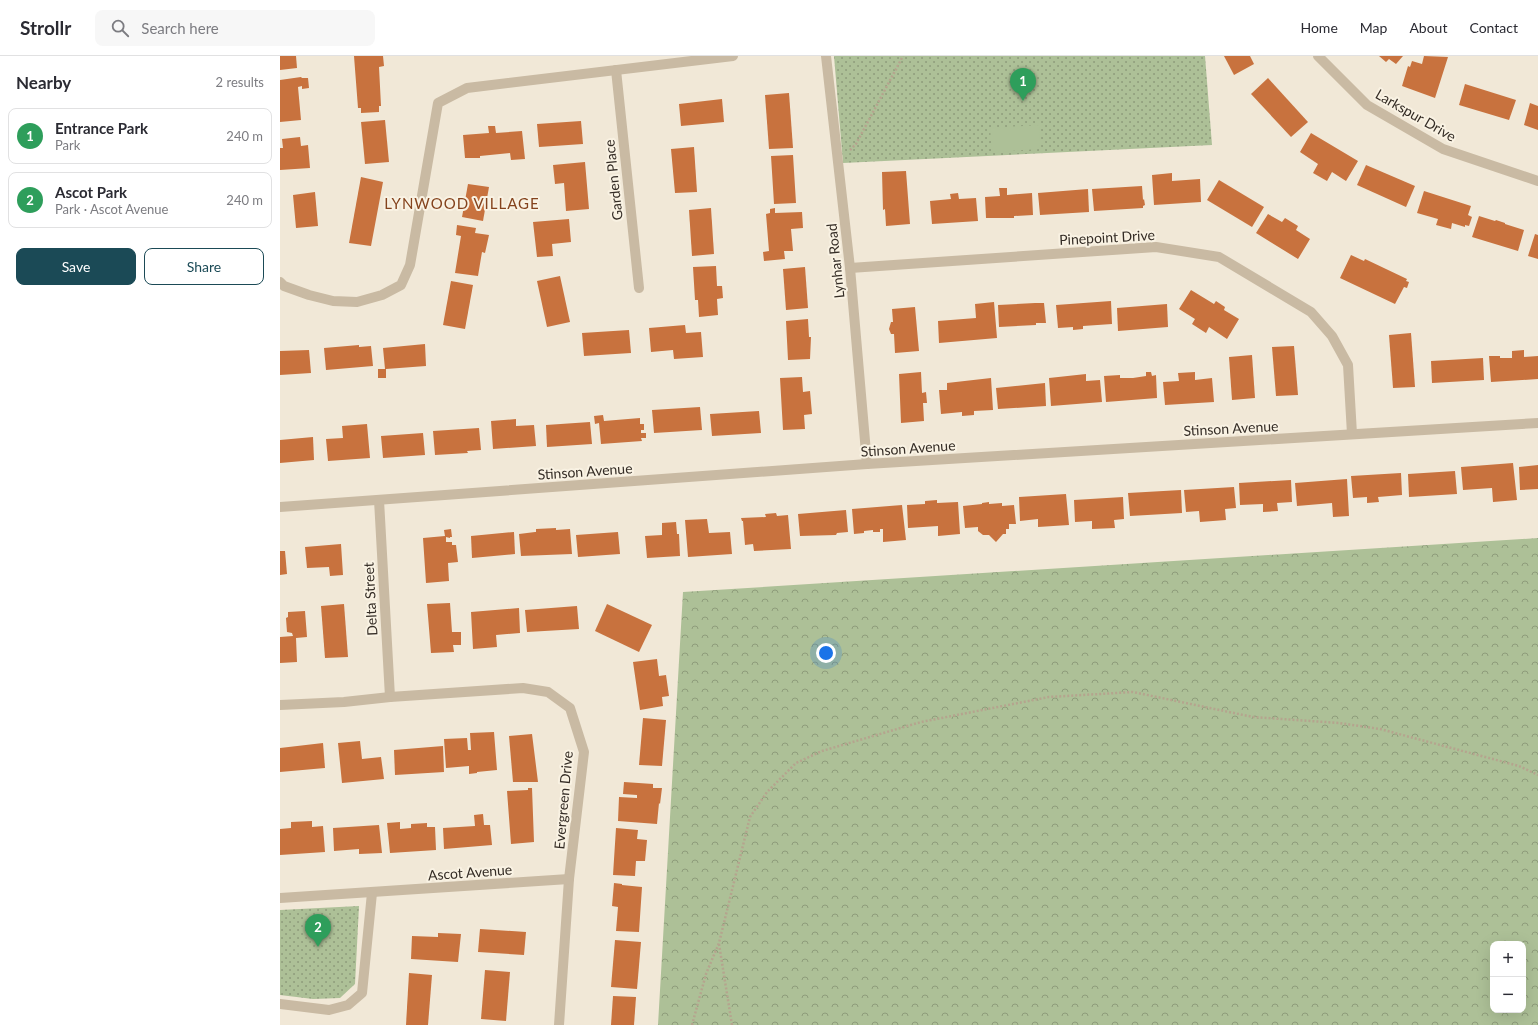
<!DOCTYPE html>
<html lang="en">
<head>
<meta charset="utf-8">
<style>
	:root { --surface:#fff; --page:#f7f7f7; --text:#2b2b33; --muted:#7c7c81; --line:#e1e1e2; --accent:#1b4a56 }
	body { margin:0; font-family:Lato,sans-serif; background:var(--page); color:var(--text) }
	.controls { position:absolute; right:12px; bottom:12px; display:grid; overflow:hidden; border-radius:8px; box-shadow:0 4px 16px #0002 }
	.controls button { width:36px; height:36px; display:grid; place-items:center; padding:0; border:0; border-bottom:1px solid var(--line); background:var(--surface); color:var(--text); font:20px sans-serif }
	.you { position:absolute; left:546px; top:597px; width:14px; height:14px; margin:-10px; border:3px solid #fff; border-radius:50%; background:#1a73e8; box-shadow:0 0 0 6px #1a73e833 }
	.badge { display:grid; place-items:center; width:26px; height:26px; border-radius:50%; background:var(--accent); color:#fff; font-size:13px; font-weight:700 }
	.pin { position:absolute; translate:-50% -33px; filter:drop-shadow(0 1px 2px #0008) }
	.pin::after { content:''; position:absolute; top:21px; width:14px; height:12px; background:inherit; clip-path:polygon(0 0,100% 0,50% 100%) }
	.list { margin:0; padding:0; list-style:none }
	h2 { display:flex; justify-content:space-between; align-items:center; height:52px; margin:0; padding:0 16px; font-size:17px }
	h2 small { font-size:13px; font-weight:400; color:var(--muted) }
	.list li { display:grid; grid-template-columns:26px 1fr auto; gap:12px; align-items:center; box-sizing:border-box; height:56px; margin:0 8px 8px; padding:0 8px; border:1px solid var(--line); border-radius:8px }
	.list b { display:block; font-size:15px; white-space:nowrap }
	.list p { margin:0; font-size:13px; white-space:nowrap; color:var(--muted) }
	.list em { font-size:13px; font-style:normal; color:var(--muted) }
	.actions { display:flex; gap:8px; padding:12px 16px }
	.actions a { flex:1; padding:9px 0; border:1px solid var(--accent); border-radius:8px; text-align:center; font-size:14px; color:var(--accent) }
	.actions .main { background:var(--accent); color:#fff }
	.icon { flex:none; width:22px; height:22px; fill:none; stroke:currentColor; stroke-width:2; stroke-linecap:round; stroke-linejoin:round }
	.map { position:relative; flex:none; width:1258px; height:969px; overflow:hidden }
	header { display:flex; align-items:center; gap:24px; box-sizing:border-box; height:56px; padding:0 20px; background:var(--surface); border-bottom:1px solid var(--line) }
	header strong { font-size:19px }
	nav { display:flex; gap:22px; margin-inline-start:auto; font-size:14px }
	.search { width:280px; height:36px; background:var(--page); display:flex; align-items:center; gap:10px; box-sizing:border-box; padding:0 14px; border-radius:8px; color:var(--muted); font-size:15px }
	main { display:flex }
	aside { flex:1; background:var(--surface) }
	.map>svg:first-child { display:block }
	.forest { fill:url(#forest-crowns); fill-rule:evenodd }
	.park { fill:url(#park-dots) }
	.garden { fill:#adc097 }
	.building { fill:#c8723e }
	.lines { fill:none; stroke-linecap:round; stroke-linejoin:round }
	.path { stroke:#b5a48e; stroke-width:2.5; stroke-dasharray:2 2; stroke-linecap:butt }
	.minor { stroke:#c9baa3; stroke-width:10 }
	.labels { text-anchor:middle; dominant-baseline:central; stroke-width:4; stroke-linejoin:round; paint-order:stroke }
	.street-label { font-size:14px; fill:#342c25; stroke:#f9f2e3 }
	.neighbourhood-label { font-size:15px; letter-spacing:1px; fill:#84431d; stroke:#f9f2e3 }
</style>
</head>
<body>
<header>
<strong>Strollr</strong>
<div class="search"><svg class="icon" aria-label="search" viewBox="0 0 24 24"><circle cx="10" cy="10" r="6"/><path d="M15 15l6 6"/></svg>Search here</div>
<nav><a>Home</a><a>Map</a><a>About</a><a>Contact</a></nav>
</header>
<main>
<aside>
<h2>Nearby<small>2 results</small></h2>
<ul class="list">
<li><span class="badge" style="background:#2e9e5b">1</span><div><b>Entrance Park</b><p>Park</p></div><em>240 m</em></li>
<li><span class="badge" style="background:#2e9e5b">2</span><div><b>Ascot Park</b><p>Park · Ascot Avenue</p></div><em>240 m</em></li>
</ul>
<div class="actions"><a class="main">Save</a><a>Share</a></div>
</aside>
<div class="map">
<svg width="1258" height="969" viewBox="0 0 1258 969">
	<defs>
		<pattern id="forest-crowns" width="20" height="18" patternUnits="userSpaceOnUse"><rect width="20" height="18" fill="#adc097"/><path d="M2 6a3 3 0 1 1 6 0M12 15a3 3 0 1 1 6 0" fill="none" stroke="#8e9c7b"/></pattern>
		<pattern id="park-dots" width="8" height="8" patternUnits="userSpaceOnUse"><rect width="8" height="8" fill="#adc097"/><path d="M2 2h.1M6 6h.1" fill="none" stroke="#8e9c7b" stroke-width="1.8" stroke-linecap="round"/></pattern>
	</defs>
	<rect width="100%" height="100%" fill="#f1e8d7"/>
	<path class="forest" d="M1258,482V969H378L403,536ZM1213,888H1243V954H1213Z"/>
	<g class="park">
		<polygon points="554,0 925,0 932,89 563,107"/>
		<polygon points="79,850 75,928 60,942 33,943 0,939 0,854"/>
	</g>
	<polygon class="garden" points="759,69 760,93 712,96 710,72"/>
	<g class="building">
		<polygon points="0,0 16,0 17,12 0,14"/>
		<polygon points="74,0 103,0 104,10 99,11 101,50 99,50 99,56 81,57 81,52 78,52"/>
		<polygon points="944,0 970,0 974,8 954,19"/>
		<polygon points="1099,0 1123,0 1116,8 1109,3 1106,6"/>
		<polygon points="1144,0 1168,1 1155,42 1122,30 1128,10 1130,11 1132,5 1142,8"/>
		<polygon points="21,21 22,22 28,22 29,32 22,33 22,30 18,31 21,64 0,66 0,24"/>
		<polygon points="988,22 1028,66 1011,81 971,38"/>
		<polygon points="1185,28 1236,44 1229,64 1179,49"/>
		<polygon points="509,37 513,92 489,93 485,39"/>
		<polygon points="442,43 444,66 401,70 399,48"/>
		<polygon points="1250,47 1258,50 1258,74 1244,69"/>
		<polygon points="105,64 109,106 85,108 81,66"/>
		<polygon points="301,65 303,88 259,91 257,68"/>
		<polygon points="208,70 215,70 216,77 242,75 245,103 231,104 230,97 200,100 200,102 185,102 183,79 209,77"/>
		<polygon points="1031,77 1078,105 1066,125 1052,116 1047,125 1033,117 1038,108 1020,96"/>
		<polygon points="20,81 21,90 28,89 30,112 0,114 0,92 3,92 2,83"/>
		<polygon points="414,91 417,136 395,137 391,93"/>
		<polygon points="513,99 516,147 494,148 491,100"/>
		<polygon points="305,106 309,153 286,155 284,127 275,128 273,109"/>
		<polygon points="1086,109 1135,130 1126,151 1077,129"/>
		<polygon points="626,115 630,168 606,170 605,153 603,154 602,116"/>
		<polygon points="892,117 892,125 920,123 921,146 874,149 872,119"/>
		<polygon points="81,121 103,126 91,190 69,187"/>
		<polygon points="939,124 984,151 972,171 927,144"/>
		<polygon points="188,128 209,131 203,165 182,161"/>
		<polygon points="862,130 863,144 864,143 865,149 863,150 863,152 814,155 812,133"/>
		<polygon points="719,132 727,132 727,139 752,137 753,159 734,160 734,162 706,162 705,141 720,140"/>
		<polygon points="808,133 809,156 760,159 758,137"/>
		<polygon points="1144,135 1191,150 1188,159 1192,161 1189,170 1185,169 1185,171 1172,167 1171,173 1156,169 1158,163 1137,157"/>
		<polygon points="35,136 38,170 16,172 13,139"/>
		<polygon points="678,137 679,143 696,142 698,165 652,168 650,145 671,143 670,138"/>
		<polygon points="431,152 434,198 412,200 409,154"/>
		<polygon points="495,152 495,157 522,156 523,172 511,173 513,195 504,195 505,203 484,205 483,196 489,195 486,158 490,157 490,153"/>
		<polygon points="988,158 1002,166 1005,162 1018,170 1016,174 1030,183 1018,203 976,177"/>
		<polygon points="1199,160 1215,165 1216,164 1225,167 1225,168 1244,174 1238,195 1192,181"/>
		<polygon points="289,163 291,186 272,188 273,200 257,201 253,166"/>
		<polygon points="177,169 196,172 195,177 209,179 205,197 202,196 198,220 175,217 181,180 176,179"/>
		<polygon points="1255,178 1258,179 1258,203 1248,200"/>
		<polygon points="1071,199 1084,205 1085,203 1127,223 1126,225 1129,226 1127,232 1124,231 1115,248 1060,222"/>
		<polygon points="436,210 437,230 442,230 443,242 437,243 438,259 419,261 418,244 415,244 413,211"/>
		<polygon points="525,211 528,252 506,254 503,213"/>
		<polygon points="280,220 290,266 267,271 257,225"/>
		<polygon points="171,225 193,229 185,273 163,269"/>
		<polygon points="911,234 934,248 936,245 945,251 944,254 959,263 947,283 929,271 926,277 912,268 915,263 899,253"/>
		<polygon points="831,245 832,268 803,270 803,273 793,274 793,271 778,272 776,249"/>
		<polygon points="714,246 717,282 659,287 658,265 696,262 695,248"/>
		<polygon points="755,247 764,247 766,267 756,267 756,269 719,271 718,249"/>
		<polygon points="887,248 888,271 838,275 837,252"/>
		<polygon points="635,251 639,295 615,297 614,278 611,278 609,273 611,266 613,266 612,253"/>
		<polygon points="528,263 529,281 531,281 530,303 508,304 506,265"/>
		<polygon points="405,269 406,277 421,276 423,301 394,303 393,294 371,296 369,272"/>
		<polygon points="349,274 351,297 304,300 302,277"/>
		<polygon points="1131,277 1135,331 1113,332 1109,279"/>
		<polygon points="145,288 146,310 106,313 106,322 98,322 98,313 105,313 103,292"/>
		<polygon points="79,289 79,291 91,290 93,310 46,314 44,292"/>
		<polygon points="1014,290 1018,339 996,340 992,291"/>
		<polygon points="29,294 31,317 0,319 0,295"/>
		<polygon points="1244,294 1244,301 1258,300 1258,323 1211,326 1209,300 1220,300 1220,302 1232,302 1232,295"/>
		<polygon points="972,299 975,342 952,344 949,301"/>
		<polygon points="1203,302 1204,324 1152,327 1151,305"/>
		<polygon points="641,316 642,337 646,336 647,347 643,347 644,365 621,367 619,318"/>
		<polygon points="866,316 871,316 872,320 876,319 877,342 826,346 824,320 840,319 840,322 853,322 866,320"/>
		<polygon points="915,316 915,324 932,322 934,346 885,349 883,326 899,325 898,317"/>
		<polygon points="806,318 806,325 820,324 822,346 771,350 769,322"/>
		<polygon points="522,321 523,336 530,335 532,358 524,359 525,373 503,374 500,322"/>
		<polygon points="711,322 713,354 694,355 694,359 682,360 682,356 661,358 659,334 667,334 667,327"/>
		<polygon points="765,327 766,350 718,353 716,332"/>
		<polygon points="420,351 422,374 374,377 372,354"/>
		<polygon points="479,355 481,377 432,380 430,358"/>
		<polygon points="323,359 324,365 360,362 360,368 364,368 364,374 361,374 361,377 366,377 366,382 361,382 362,385 321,388 319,367 315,368 314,360"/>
		<polygon points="236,363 236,370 254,369 256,390 213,393 211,365"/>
		<polygon points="310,366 312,388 267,391 266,369"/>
		<polygon points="87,368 90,402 48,405 46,383 63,382 62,370"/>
		<polygon points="199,372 201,394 187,395 188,397 155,399 153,375"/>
		<polygon points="143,377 145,399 103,402 101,380"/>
		<polygon points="33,381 34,404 0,407 0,384"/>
		<polygon points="1233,407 1237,444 1213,446 1212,432 1183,434 1181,411"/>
		<polygon points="1258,409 1258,433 1240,434 1239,411"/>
		<polygon points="1175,415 1177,438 1129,441 1128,418"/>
		<polygon points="1121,417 1122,439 1098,441 1099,446 1087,447 1087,441 1073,442 1071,420"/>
		<polygon points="1067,423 1069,460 1053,461 1052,447 1017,450 1015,427"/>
		<polygon points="1011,424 1012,446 997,447 998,455 983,456 983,448 960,449 959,427"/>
		<polygon points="954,431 956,452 945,453 946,464 920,466 919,455 906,456 904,434"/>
		<polygon points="901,434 902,457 850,460 848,437"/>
		<polygon points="786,438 789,469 758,471 758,463 740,465 739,441"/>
		<polygon points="843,441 844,463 834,464 835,472 812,473 812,465 795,466 794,444"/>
		<polygon points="657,444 657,447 678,446 680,478 658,480 658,470 628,472 627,449 645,448 645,445"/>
		<polygon points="709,446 709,448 722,447 722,450 734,449 736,468 729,468 729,473 726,473 726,478 723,478 716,486 709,479 703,479 698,475 698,471 685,472 683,450 702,448 702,447"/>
		<polygon points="622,449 626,484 603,486 603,473 600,473 600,476 593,476 593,474 584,475 584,477 574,478 572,453"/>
		<polygon points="566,454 568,476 557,477 556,479 520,480 518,458"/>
		<polygon points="496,457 497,460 508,459 511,493 474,495 473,488 465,489 463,465 462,465 461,462 486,461 485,458"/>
		<polygon points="427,463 429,477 450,476 452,498 408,501 405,464"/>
		<polygon points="396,466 397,478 399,478 400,500 367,502 365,480 382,479 382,467"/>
		<polygon points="276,472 276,474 290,473 292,498 241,500 239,478 255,476 256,476 256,473"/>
		<polygon points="171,473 172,481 170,481 170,482 166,481 166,486 172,486 172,489 176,489 178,506 168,507 169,525 146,527 143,482 165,480 164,474"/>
		<polygon points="234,476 235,498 192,502 191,480"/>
		<polygon points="338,476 340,498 298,501 296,479"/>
		<polygon points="61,488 63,519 50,520 49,511 27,512 25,491"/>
		<polygon points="0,495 5,495 7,518 0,519"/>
		<polygon points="170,547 172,576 181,576 181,589 173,589 174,596 151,597 147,548"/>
		<polygon points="64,548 68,601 45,602 41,550"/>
		<polygon points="327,548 372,569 359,596 315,575"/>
		<polygon points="297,550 299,573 247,576 245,554"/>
		<polygon points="239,552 240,577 216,579 217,591 193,593 191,556"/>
		<polygon points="25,555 27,581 16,582 17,606 0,607 0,581 13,580 12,577 7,576 6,562 8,561 8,556"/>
		<polygon points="377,603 379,620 386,619 389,640 382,641 383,650 360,654 353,606"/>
		<polygon points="363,662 386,664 382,710 359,709"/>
		<polygon points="214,676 217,714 197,716 197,717 189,718 189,710 166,712 164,683 187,682 188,694 191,694 190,677"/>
		<polygon points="252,678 258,726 233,726 229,680"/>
		<polygon points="80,685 82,703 101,701 104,723 62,727 58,687"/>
		<polygon points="43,687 45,712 0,716 0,692"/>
		<polygon points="163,690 164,716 115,719 114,694"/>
		<polygon points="344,726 373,728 373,732 382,732 380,748 379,747 377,768 338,765 339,741 357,742 357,739 343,738"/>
		<polygon points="248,732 252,732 254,786 231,788 227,735 248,734"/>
		<polygon points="203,758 204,769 210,769 212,789 164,793 163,772 195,770 194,759"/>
		<polygon points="32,765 32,771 43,770 45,796 0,799 0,773 11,772 11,766"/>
		<polygon points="120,766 120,773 131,772 131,768 147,767 147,771 155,771 156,794 110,797 107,767"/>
		<polygon points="99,769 102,797 79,798 79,793 54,795 53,772"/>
		<polygon points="336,772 358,774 357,783 367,784 365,805 356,805 355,820 333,819"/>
		<polygon points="334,827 342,828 342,829 362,831 359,876 336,875 338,851 332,850"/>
		<polygon points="200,873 246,876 244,899 198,896"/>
		<polygon points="158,877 181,878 178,906 131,903 132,880 158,881"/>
		<polygon points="335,884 361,886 357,933 331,931"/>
		<polygon points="205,914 230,916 226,965 201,963"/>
		<polygon points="129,917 152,919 148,969 126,969"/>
		<polygon points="333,940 356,941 354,969 331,969"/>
	</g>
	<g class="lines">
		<g class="path">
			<polyline points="570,94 576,88 623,0"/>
			<polyline points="439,888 452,969"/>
			<polyline points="412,969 426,918 439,887 470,761 487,736 516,707 542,695 641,666 769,641 853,636 973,661 1059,667 1100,673 1239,710 1258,719"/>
		</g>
		<g class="minor">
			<polyline points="546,0 570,212 587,408"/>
			<polyline points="1038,0 1087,49 1163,93 1258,125"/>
			<polyline points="336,14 359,232"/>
			<polyline points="570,212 876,191 939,201 1031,256 1052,280 1068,309 1072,378"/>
			<polyline points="0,226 4,230 29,239 53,245 77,246 102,239 121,229 130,209 158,47 187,32 453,0"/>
			<polyline points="99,444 110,641"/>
			<polyline points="0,451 587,408 1258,367"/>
			<polyline points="0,649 64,646 110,641 243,632 268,636 290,652 304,696 289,823 279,969"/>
			<polyline points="0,842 289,823"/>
			<polyline points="0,948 49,954 68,949 82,937 92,837"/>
		</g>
	</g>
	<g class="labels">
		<g class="street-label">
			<text transform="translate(1136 59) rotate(30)">Larkspur Drive</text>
			<text transform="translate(333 124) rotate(-96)">Garden Place</text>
			<text transform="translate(827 181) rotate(-3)">Pinepoint Drive</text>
			<text transform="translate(555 205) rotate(-96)">Lynhar Road</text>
			<text transform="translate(951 372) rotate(-3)">Stinson Avenue</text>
			<text transform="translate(628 392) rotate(-4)">Stinson Avenue</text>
			<text transform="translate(305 415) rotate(-4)">Stinson Avenue</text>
			<text transform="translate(90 543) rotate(-93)">Delta Street</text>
			<text transform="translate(283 744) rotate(-85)">Evergreen Drive</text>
			<text transform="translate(190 816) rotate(-4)">Ascot Avenue</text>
		</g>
		<g class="neighbourhood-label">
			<text x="182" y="147">LYNWOOD VILLAGE</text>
		</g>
	</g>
</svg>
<div class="controls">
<button>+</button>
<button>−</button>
</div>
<div class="you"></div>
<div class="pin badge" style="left:743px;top:45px;background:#2e9e5b">1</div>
<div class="pin badge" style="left:38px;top:891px;background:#2e9e5b">2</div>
</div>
</main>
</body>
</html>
